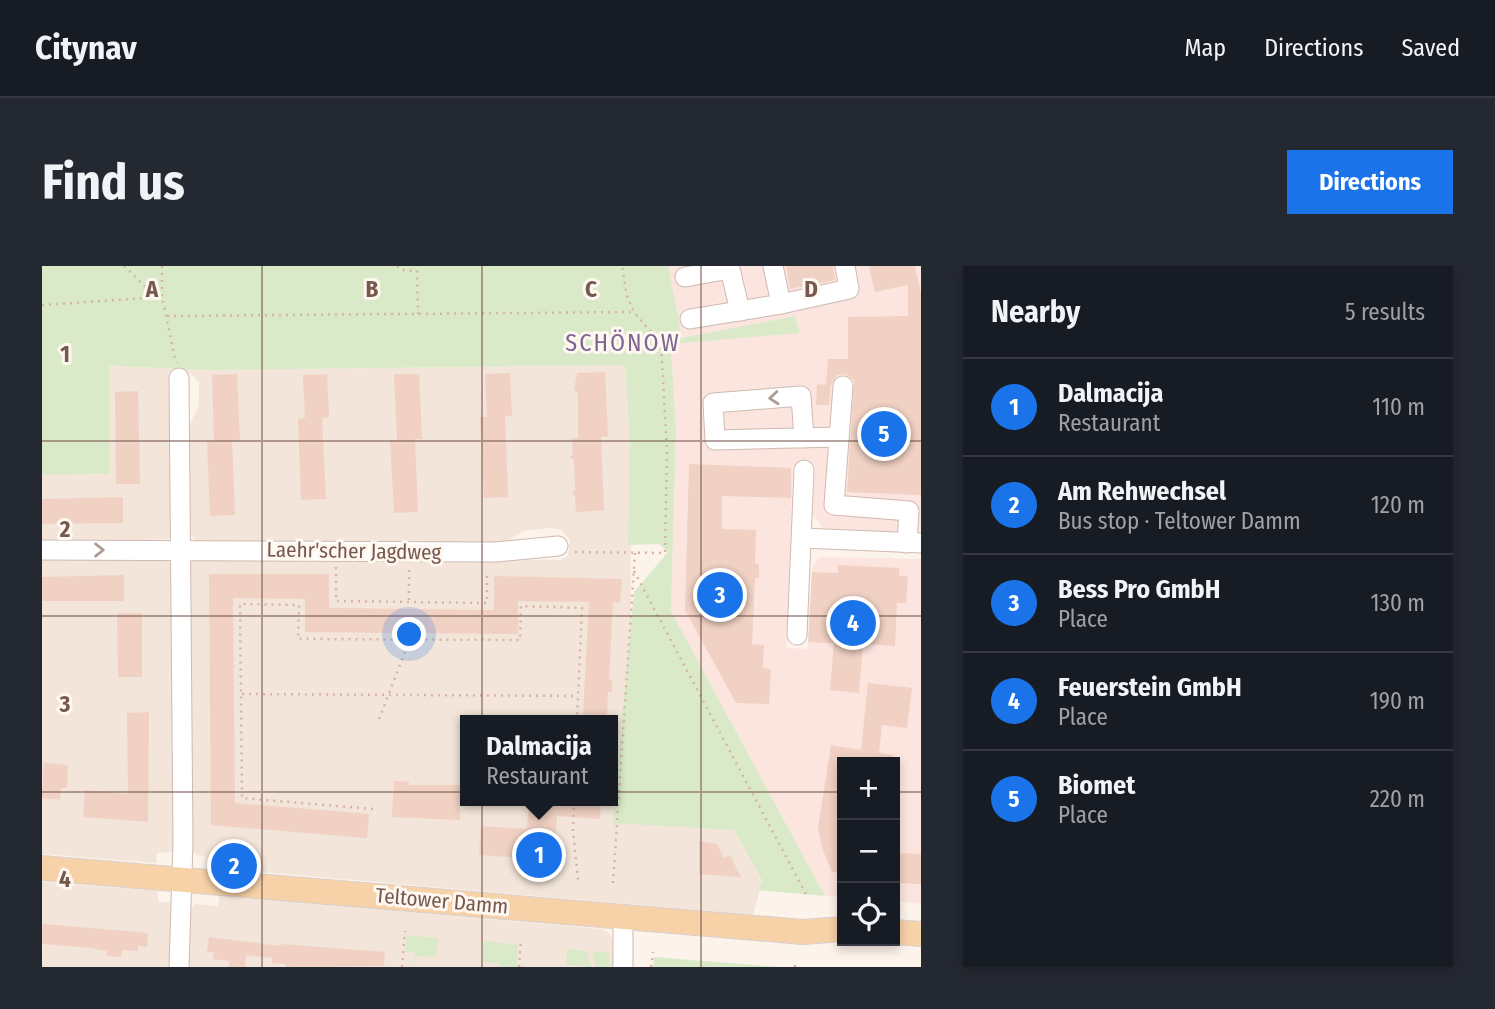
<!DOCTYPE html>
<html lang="en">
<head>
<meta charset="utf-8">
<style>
	:root { --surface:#171b24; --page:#242831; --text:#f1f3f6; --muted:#9ea1a6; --line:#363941; --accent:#1a73e8 }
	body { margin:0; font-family:"Fira Sans Condensed",sans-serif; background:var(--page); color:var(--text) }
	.controls { position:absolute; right:21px; bottom:21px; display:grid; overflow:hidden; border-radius:0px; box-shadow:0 4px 10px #0003 }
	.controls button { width:63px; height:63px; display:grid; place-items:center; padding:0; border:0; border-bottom:2px solid var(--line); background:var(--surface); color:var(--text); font:35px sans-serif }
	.you { position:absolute; left:368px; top:369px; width:24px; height:24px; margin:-18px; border:5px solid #fff; border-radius:50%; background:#1a73e8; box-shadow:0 0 0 10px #1a73e833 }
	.badge { display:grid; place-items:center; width:46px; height:46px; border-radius:50%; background:var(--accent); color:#fff; font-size:23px; font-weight:700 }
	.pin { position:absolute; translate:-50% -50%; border:4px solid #fff; box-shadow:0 2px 7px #0006 }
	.popup { position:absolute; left:418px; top:449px; width:158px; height:91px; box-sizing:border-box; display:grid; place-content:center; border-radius:0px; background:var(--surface); filter:drop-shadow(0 2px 5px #0005); font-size:23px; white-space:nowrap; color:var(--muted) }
	.popup b { font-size:26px; color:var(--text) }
	.popup::after { content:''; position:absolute; left:50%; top:100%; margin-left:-14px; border:14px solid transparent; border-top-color:var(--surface) }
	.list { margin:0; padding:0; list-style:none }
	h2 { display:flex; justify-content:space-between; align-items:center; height:91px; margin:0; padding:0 28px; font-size:30px }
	h2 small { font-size:23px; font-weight:400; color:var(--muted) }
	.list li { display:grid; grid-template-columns:46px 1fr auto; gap:21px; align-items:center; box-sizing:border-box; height:98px; padding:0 28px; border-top:2px solid var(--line) }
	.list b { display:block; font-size:26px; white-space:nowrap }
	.list p { margin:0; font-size:23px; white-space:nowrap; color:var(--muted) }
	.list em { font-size:23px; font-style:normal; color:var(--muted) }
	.icon { flex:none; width:38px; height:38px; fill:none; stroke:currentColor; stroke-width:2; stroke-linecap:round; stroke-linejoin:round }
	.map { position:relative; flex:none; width:879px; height:701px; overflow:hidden; border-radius:0px }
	header { display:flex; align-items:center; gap:42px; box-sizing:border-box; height:98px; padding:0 35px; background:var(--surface); border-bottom:2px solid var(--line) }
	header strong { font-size:33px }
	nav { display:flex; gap:38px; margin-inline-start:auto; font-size:24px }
	.intro { display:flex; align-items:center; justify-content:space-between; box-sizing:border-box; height:168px; padding:0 42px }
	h1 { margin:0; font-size:49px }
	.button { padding:18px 32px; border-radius:0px; background:var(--accent); color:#fff; font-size:24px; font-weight:700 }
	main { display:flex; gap:42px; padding:0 42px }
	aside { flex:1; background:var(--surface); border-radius:0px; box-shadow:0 4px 10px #0003 }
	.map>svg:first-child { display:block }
	.residential { fill:#f3e5d9; fill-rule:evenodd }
	.commercial { fill:#fce5df }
	.green { fill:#daeac9 }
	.building { fill:#f0d1c3 }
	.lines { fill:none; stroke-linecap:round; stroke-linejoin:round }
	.minor-casing { stroke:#cebab0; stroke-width:21 }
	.major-casing { stroke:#d9d0cd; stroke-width:26 }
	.path { stroke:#d6b4a6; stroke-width:2.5; stroke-dasharray:2 5; stroke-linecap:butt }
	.minor { stroke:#fff; stroke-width:19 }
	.major { stroke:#f7d1a7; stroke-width:24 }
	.oneway { stroke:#ad9b95 }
	.grid { fill:none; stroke:#77584e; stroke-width:2; stroke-opacity:0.55 }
	.labels { text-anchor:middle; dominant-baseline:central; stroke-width:6; stroke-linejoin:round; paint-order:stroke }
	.street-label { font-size:21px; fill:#77584e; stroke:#fef8f1 }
	.quarter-label { font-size:24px; letter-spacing:2px; fill:#7f6692; stroke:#fef8f1 }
	.grid-label { font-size:23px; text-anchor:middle; font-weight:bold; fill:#77584e; stroke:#fef8f1; stroke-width:6; stroke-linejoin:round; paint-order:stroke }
</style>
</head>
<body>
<header>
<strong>Citynav</strong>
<nav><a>Map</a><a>Directions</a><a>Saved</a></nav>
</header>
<div class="intro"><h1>Find us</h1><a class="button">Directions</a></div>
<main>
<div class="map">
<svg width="879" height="701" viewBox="0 0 879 701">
	<rect width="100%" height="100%" fill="#fcf3eb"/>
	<g class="residential">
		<path d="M583,99L588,178L589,362L570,556L692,564L720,616L711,649L165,601L166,592L149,586L147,301L150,296L162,291L518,294L526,290L528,274L520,264L508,262L481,265L462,277L154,275L146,266V162L157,139V116L147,106H135L129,269L126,273L0,278V209L67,208V100L166,104ZM424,454H570V535H424Z"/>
		<polygon points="0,290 125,293 131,300 132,586 115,587 114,597 0,588"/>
		<polygon points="0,616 116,625 116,635 129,637 130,701 0,701"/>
		<polygon points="177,630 560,663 568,668 572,677 572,701 144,701 147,643 153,638 176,640"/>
	</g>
	<polygon class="commercial" points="617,0 879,0 879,268 781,262 771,249 773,199 751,199 744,382 766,383 770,301 778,291 879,293 879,638 853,635 853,496 800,496 800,631 783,630 629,345 634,165 629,78"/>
	<g class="green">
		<polygon points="0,0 626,0 640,72 753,50 758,67 629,78 634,165 629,345 783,630 715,624 720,615 692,564 570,557 592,326 626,286 617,278 586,279 588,178 583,99 166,104 67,100 67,208 0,209"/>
		<polygon points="365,669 396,672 394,691 375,690 371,701 373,687 363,686"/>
		<polygon points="442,675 476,679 475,700 483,701 457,701 457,697 440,696"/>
		<polygon points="525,683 545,685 549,701 524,699"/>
		<polygon points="550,685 567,687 568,701 554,701"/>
		<polygon points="612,691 737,701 611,701"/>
	</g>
	<g class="building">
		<polygon points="744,0 791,0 793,14 748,23"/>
		<polygon points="827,0 873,0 879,28 879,229 805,226 812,114 803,108 795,109 789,118 787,139 774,139 775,118 784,119 786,93 806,93 806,51 866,50 866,19 833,26"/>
		<polygon points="563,106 566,171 559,171 562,244 534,246 533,230 530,227 533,224 532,194 528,191 531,188 530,172 536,172 536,127 532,124 535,107"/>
		<polygon points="468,107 470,150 463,150 466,231 442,232 438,151 445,151 443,108"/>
		<polygon points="195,108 198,175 190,175 193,249 168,250 165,176 172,176 170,109"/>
		<polygon points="285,108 287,151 280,152 284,233 259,234 256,153 263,152 261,109"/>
		<polygon points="352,108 377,108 380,173 373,173 376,246 352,247 348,174 355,174"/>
		<polygon points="96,125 98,218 74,218 73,126"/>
		<polygon points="647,198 749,202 749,232 680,230 680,263 714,264 713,297 717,298 717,312 713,312 710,378 722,379 721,402 729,403 727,438 694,437 643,344"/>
		<polygon points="81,231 81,257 0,258 0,233"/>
		<polygon points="796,299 857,302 857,310 866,310 864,337 855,337 853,380 821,378 817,427 788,424 792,377 766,376 770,306 796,307"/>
		<polygon points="167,308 287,308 287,342 452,344 452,310 580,313 578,337 571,336 567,414 570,414 570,426 566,426 565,451 541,449 547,336 476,335 476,368 263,366 263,333 191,332 193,537 327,548 325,572 169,559"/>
		<polygon points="82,309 82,335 0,335 0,311"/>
		<polygon points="75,347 100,347 100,411 76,411"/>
		<polygon points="826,417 870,422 865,462 840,459 837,487 851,489 850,496 800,496 800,607 790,606 780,582 776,562 789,479 819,484"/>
		<polygon points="107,446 106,556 41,551 43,524 86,528 85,447"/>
		<polygon points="2,497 26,499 25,522 19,522 18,534 0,532"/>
		<polygon points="352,515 367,516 367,519 419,519 418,554 350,551"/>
		<polygon points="487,535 559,535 558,553 515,550 512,594 437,589 439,560 485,563"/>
		<polygon points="657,575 675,578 682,592 688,589 699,611 657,608"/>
		<polygon points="853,587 879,588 879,618 853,617"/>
		<polygon points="1,658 106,667 105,681 96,680 96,685 80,684 79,691 65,690 65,685 49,682 0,678"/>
		<polygon points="167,671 239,680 239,678 343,686 342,700 244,701 244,698 230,697 230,692 204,689 203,701 187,701 187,695 171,693 172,686 165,686"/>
	</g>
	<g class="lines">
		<defs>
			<g id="minor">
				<polyline points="731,0 739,38 807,23 803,0"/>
				<polyline points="643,11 688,3 698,45"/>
				<polyline points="648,53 739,38"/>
				<polyline points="801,120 792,239 867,245 865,277"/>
				<polyline points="762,172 759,130 671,137 673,174 797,171"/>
				<polyline points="760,272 879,277"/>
				<polyline points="0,284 454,286 516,280"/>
				<polyline points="755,369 762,204"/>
				<polyline points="137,701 141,576 137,112"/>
				<polyline points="581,701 581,650"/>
			</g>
			<g id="major">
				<polyline points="0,602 761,666 800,663"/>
				<polyline points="853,666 879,668"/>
			</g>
		</defs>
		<use href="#minor" class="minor-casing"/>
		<use href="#major" class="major-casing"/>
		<g class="path">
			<polyline points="82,0 114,31"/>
			<polyline points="120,0 120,31 134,97"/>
			<polyline points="355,0 360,4 375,5 376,48"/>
			<polyline points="0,39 120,31"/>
			<polyline points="125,50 592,46"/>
			<polyline points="533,286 623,287 625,185 619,78 592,46 585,30 580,0"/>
			<polyline points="294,301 294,335 445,337 445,305"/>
			<polyline points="367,304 367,336"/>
			<polyline points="592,305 766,632"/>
			<polyline points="200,428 536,430"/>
			<polyline points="337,453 368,373"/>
			<polyline points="532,535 531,564 536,614"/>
			<polyline points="331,543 200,532 198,338 257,339 256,373 478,374 479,340 540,342 535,454"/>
			<polyline points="571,617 593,287"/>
			<polyline points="360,701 363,665"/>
			<polyline points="477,701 479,675"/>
			<polyline points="609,701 611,686"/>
			<polyline points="753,701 753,699"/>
		</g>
		<use href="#minor" class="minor"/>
		<use href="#major" class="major"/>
	</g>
	<defs><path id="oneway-chevron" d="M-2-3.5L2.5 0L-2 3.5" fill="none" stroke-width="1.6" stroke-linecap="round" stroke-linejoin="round" transform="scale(1.75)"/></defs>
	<g class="oneway">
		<use href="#oneway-chevron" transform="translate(732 132) rotate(175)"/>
		<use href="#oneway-chevron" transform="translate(57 284)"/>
	</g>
	<path class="grid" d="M220,0V701M440,0V701M659,0V701M0,175H879M0,350H879M0,526H800M853,526H879"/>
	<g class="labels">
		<g class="street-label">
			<text transform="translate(312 285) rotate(1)">Laehr'scher Jagdweg</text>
			<text transform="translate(400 635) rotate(5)">Teltower Damm</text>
		</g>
		<g class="quarter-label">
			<text x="581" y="77">SCHÖNOW</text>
		</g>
	</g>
	<g class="grid-label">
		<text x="110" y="31">A</text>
		<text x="330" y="31">B</text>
		<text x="549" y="31">C</text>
		<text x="769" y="31">D</text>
		<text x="23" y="96">1</text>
		<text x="23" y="271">2</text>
		<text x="23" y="446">3</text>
		<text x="23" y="621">4</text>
	</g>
</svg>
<div class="controls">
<button>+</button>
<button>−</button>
<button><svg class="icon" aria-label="locate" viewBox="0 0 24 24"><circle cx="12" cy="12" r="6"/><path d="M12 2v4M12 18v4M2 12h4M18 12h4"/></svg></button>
</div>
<div class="you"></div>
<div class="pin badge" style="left:497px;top:589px">1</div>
<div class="popup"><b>Dalmacija</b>Restaurant</div>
<div class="pin badge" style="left:192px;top:600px">2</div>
<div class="pin badge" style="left:678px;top:329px">3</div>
<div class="pin badge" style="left:811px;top:357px">4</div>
<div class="pin badge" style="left:842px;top:168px">5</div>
</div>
<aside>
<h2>Nearby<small>5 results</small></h2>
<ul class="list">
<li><span class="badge">1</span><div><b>Dalmacija</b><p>Restaurant</p></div><em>110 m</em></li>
<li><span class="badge">2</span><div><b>Am Rehwechsel</b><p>Bus stop · Teltower Damm</p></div><em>120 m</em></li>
<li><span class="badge">3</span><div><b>Bess Pro GmbH</b><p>Place</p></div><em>130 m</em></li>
<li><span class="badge">4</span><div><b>Feuerstein GmbH</b><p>Place</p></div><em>190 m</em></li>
<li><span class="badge">5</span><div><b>Biomet</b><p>Place</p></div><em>220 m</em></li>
</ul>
</aside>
</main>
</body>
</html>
